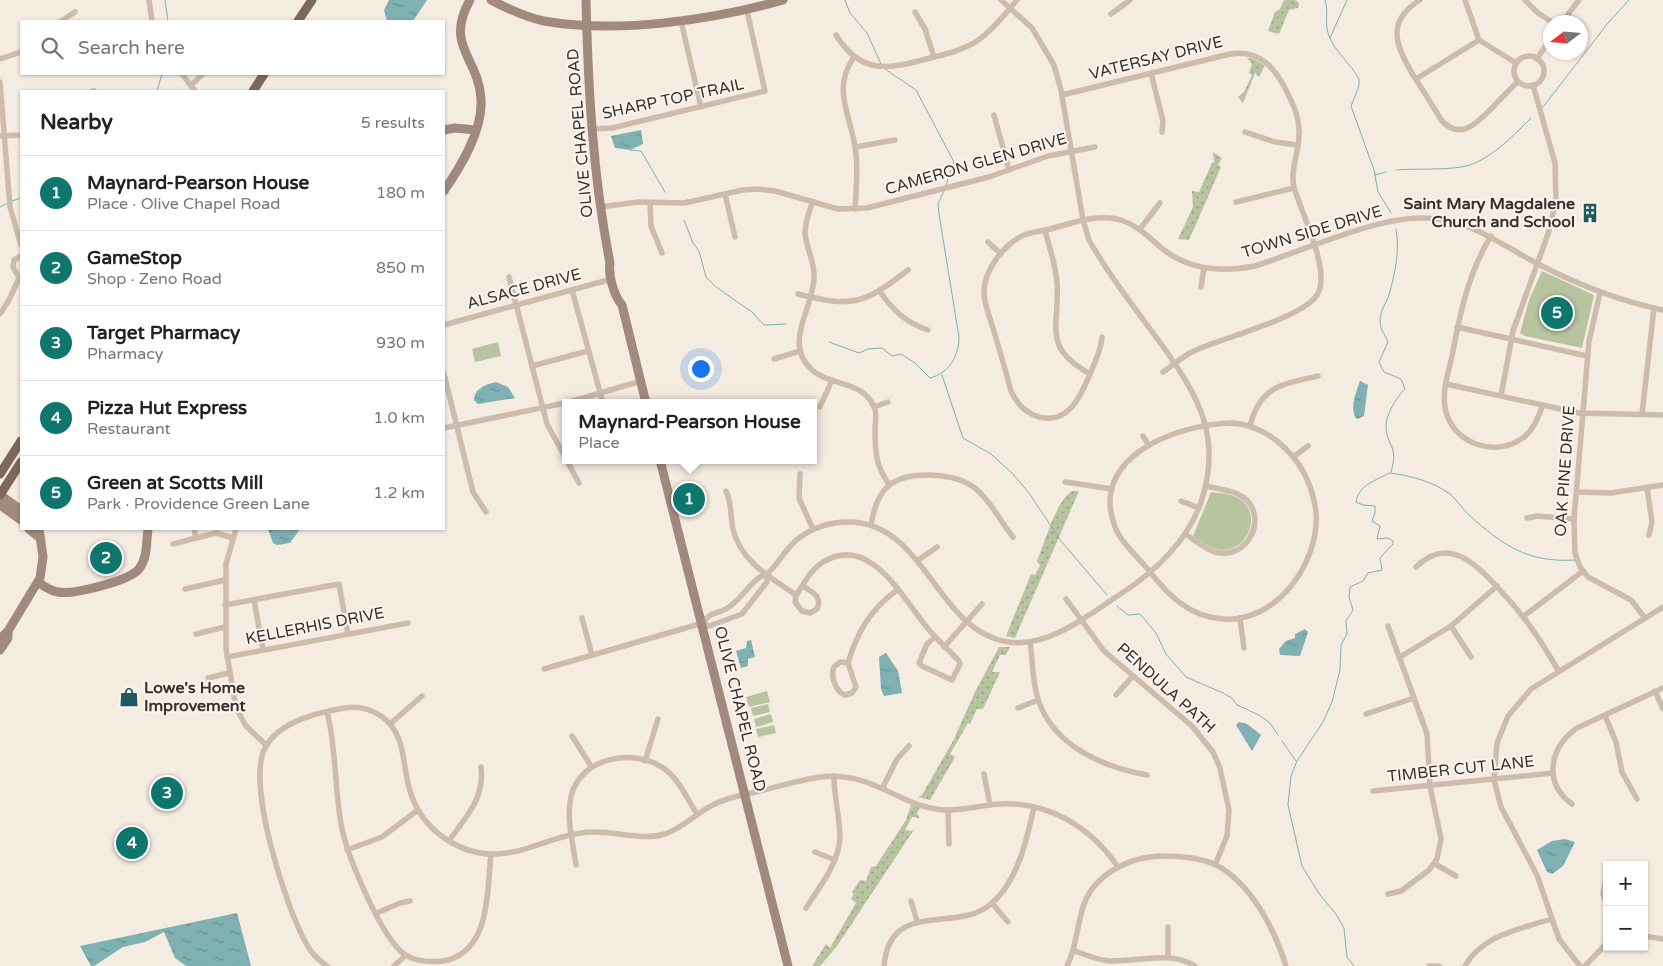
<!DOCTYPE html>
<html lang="en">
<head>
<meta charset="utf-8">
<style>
	:root { --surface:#fff; --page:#f6f6f6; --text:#222; --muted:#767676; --line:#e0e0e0; --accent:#0f766e }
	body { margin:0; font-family:"Varela Round",sans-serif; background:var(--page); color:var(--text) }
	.controls { position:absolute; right:15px; bottom:15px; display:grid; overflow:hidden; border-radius:0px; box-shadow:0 1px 4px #0004 }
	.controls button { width:45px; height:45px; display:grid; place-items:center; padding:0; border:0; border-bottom:1px solid var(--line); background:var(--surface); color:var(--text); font:25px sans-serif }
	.compass { position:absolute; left:1543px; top:15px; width:45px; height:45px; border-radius:50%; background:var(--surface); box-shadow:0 1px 4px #0004; rotate:254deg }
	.you { position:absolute; left:700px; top:368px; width:18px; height:18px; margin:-12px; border:4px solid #fff; border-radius:50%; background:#1a73e8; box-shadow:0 0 0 8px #1a73e833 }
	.badge { display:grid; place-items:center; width:32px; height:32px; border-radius:50%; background:var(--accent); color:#fff; font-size:16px; font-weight:700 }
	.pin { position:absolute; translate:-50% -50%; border:2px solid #fff; box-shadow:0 1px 5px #0006 }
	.popup { position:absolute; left:562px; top:399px; width:255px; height:65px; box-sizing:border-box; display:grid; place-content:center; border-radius:0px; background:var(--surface); filter:drop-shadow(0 1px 4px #0005); font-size:16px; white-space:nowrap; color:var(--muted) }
	.popup b { font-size:19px; color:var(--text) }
	.popup::after { content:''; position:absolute; left:50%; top:100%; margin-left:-10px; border:10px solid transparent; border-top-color:var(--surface) }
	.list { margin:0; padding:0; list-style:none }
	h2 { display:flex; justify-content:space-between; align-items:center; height:65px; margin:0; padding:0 20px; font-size:21px }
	h2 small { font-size:16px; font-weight:400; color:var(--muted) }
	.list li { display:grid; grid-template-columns:32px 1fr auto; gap:15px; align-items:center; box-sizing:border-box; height:75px; padding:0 20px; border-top:1px solid var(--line) }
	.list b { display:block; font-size:19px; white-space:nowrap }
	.list p { margin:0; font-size:16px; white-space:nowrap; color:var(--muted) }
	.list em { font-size:16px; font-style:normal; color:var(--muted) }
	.icon { flex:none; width:28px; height:28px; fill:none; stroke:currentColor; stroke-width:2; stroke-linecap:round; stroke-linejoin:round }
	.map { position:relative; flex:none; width:1663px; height:966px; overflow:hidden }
	.search { position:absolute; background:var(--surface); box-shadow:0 1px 4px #0004; left:20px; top:20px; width:425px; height:55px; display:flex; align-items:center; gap:12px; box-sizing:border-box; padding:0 18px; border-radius:0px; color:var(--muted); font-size:19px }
	.panel { position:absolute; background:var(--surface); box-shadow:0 1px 4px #0004; left:20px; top:90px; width:425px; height:440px; border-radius:0px }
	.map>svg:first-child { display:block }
	.grass { fill:url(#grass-dots) }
	.park { fill:#b8c4a0 }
	.water { fill:url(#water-ripples) }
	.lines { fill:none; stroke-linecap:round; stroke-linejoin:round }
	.stream { stroke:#7fb0b2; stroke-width:1 }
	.street { stroke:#cdbbac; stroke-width:5.5 }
	.secondary { stroke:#a18a7d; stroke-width:9 }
	.primary { stroke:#7d675c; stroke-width:9 }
	.labels { text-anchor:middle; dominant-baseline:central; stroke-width:4; stroke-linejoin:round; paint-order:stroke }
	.street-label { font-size:16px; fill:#3b302b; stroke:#fbf5ee }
	.poi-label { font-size:16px; font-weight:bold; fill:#3b302b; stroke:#fbf5ee; text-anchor:end }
</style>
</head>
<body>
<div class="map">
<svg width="1663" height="966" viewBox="0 0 1663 966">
	<defs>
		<pattern id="grass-dots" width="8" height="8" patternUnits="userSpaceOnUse" patternTransform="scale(1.25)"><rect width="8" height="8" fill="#b8c4a0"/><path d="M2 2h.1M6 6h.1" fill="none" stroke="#97a083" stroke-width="1.8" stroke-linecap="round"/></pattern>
		<pattern id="water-ripples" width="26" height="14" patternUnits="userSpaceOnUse" patternTransform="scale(1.25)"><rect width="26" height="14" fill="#7fb0b2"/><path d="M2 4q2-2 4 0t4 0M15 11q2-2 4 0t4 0" fill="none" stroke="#699091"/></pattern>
	</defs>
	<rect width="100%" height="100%" fill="#f4ebe1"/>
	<g class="grass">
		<polygon points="1284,0 1295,0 1299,3 1298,8 1289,10 1279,34 1268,31 1275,12 1280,9"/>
		<polygon points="1247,58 1252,58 1265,65 1259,77 1255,73 1243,103 1238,97 1244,92 1252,75 1249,73 1252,64"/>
		<polygon points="1213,152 1222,158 1218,165 1221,167 1189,240 1178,239 1193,207 1192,191 1199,192 1212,163 1214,163"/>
		<path d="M1072,491H1079L1015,638L1006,636L1031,574L1035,575L1040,566L1037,561C1045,542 1056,501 1072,491Z"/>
		<polygon points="999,647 1010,647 1006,655 1000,655 992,672 1000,672 983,709 977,709 970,724 968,723 950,754 955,757 930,800 918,797 922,795 953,741 975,692"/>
		<polygon points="911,805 920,808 917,813 920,818 912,817 905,830 913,831 837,946 820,966 812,966 826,944 830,948 856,903 851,899 854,894 852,892 860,880 866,881 871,867 876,866 906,820"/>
	</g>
	<g class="park">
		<polygon points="1542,271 1594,295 1582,348 1525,336 1520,333 1529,300"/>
		<polygon points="498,342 501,356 475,362 472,349"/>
		<path d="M1211,492C1218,493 1227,493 1234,496C1266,508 1249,557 1216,549C1208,547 1200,540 1193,536Z"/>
		<polygon points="767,691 770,702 749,707 746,697"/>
		<polygon points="768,704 770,712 753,716 751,708"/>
		<polygon points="771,714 773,722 756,727 754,719"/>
		<polygon points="774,725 776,733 758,737 756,729"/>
	</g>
	<g class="water">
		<polygon points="389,0 427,0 413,21 387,21 384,10"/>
		<polygon points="641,130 643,144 630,150 615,148 611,136"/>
		<path d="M1360,381L1368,385L1364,416L1357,419C1349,410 1356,392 1360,381Z"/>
		<path d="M496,382L508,387L515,398L478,404L474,400C474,389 486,384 496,382Z"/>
		<polygon points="268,529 300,529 290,543 277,545 273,543"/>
		<polygon points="1305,629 1308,632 1300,656 1280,655 1279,649 1286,641 1295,638 1295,634"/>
		<polygon points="751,640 755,657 748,659 748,666 741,668 736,651 746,648 747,641"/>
		<polygon points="886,653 898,671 902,693 884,696 881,689 879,657"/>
		<polygon points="1239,722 1247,724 1261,735 1252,751 1236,725"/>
		<polygon points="1565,839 1575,842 1563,866 1552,874 1547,872 1537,850 1552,841"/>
		<polygon points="237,913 251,966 186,966 175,958 164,932 145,942 123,947 94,966 91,966 80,946"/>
	</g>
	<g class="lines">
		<g class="stream">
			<polyline points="165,0 168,21"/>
			<polyline points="845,0 850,13 867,33 881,64"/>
			<path d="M1325,0C1329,12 1324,24 1329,36C1335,52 1351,64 1359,79V86L1351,106L1374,170L1378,192L1391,213"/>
			<polyline points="1330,38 1347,0"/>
			<polyline points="885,69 916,90 954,162 946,185"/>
			<polyline points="157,91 162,74"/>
			<polyline points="1543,107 1608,23 1629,0"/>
			<polyline points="630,150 641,151 665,192"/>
			<path d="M1396,170C1418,168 1450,171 1470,165C1493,157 1514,135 1531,118"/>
			<polyline points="1375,175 1386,172"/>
			<polyline points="12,201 21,198"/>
			<polyline points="0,207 6,204"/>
			<polyline points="684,220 693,243 699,251 706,277 716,287 752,312 764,325 786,324"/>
			<path d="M829,342L859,353L868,349L882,348L892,356L901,354L915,363L930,378C949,373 959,356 959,337L939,214L938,204L944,191"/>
			<polyline points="942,375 963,438 991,454 1013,474 1029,493 1061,541 1107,595"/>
			<path d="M1391,472C1399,445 1387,447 1386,427C1385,416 1397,396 1405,389L1401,379L1384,372L1379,362L1388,342C1385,334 1380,330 1380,321C1380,311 1386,303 1389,295C1395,273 1400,252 1396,229"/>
			<polyline points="1117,606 1128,615 1140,614 1156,633 1166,654 1186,677 1223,693 1232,698 1237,705 1259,715 1270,723 1278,735"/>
			<polyline points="1282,741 1296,761"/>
			<path d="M1354,966L1347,957L1344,928L1336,914L1320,895L1302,866L1288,805L1291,776L1297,761L1323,722L1332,702L1340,670L1341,645L1347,634L1346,621L1353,610L1349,597L1350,587L1363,581L1368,573L1382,570L1380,558L1393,544V541L1388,538L1377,539L1380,526L1372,521L1375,513V506L1363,505L1356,502C1359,484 1376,481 1389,473C1409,475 1434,482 1450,494C1457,500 1462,508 1468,514C1503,546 1528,563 1576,560"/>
		</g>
		<g class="street">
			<polyline points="149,0 152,21"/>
			<path d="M1420,0C1385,22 1396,46 1413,75C1423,90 1432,105 1442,121C1461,141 1478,122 1493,107C1501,98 1510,90 1518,81"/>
			<polyline points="1465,0 1479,40 1516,63"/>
			<polyline points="1525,0 1538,13 1552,22"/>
			<polyline points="915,12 925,29 934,57"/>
			<polyline points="1111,14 1130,0"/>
			<polyline points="61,21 75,12"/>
			<polyline points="681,21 701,107"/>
			<polyline points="1562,22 1579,0"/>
			<path d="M836,35C861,76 890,69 930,58C946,54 963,50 977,41C992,31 1005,14 1017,0"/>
			<circle cx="1529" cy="71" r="15"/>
			<path d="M854,57C830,91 853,118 856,154C858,172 856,191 855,209"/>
			<polyline points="0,59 21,52"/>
			<polyline points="1537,59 1550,39"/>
			<polyline points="1151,73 1163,121 1162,132"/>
			<polyline points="182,74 195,91"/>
			<polyline points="1416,79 1479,40"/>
			<polyline points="0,82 10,207 21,245"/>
			<polyline points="191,85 203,74"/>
			<polyline points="93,91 94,91"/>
			<path d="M1062,95L1230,54C1260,49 1275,68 1287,92C1294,106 1300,119 1299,135C1299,152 1290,170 1294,187C1301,213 1332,272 1317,295C1301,319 1221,338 1194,351C1183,356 1173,365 1163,372"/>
			<polyline points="994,115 1009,170"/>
			<polyline points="593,129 612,128 765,91 747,11"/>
			<polyline points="1245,132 1275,142 1298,145"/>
			<polyline points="0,136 21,135"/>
			<polyline points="855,147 895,140"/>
			<polyline points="725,194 735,237"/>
			<polyline points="1236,202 1294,188"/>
			<polyline points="650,203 651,226 662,253"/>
			<path d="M812,203C809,213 805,222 805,233C806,248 815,262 814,277C814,308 782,343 812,370C830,386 862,381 873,405C877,412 876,419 875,427C875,450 875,465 889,484"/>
			<polyline points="600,207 639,202 684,203 743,190 758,189 775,191 838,209 867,208 989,177 1048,156 1095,147"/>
			<polyline points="1140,229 1160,203"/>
			<path d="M1045,230C1049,247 1056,265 1057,283C1060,328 1041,346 1090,374"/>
			<path d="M1491,236C1468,273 1460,314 1452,356C1448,374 1441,394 1446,412C1455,445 1497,458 1524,437C1534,429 1538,417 1543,405"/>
			<polyline points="988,242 1001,254"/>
			<polyline points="509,277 547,424 579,483"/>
			<polyline points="1201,287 1204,268"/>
			<polyline points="572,290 603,403"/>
			<path d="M880,292C893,310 906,323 928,330"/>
			<polyline points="1600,293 1589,341 1574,519 1575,553 1580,567 1588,577 1631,600 1645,618"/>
			<path d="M798,294C853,308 864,304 908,270"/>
			<polyline points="0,314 9,300 19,278 13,267 14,260 21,256"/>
			<polyline points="444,325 612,279"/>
			<polyline points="1457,327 1587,356"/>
			<path d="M1102,337C1101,351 1095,362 1090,374C1081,396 1068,425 1039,417C1025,413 1017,404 1011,391C1005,369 999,347 992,325C989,315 984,303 984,292C984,270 1004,244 1024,235C1032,232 1041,231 1050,229C1073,223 1097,213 1121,220C1139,226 1150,239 1164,250C1190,270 1224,272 1255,266C1303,251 1375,217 1423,218C1470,218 1502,246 1542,266C1581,286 1620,301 1663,310"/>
			<polyline points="774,359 800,351"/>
			<polyline points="532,366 588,351"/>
			<polyline points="444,374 473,492 486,512"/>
			<polyline points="1446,384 1579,413 1663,415"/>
			<polyline points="1501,396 1513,331 1548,234 1556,201 1555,163 1533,85"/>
			<polyline points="566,403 641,381"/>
			<polyline points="820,407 832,380"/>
			<polyline points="874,407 888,402"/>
			<polyline points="1642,414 1654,308"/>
			<path d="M1233,423C1254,425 1271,434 1286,449C1303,466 1313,488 1316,512C1320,562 1277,623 1223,619C1190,617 1169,596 1150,572C1138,557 1122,544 1115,527C1088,456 1178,424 1233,423Z"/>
			<path d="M1250,426C1260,386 1282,384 1318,376"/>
			<polyline points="444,428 565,403"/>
			<polyline points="1143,436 1148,444"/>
			<polyline points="1293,457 1308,446"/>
			<polyline points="800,474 799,498 813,529"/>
			<polyline points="1065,482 1112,489"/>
			<polyline points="1647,488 1652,522 1649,535"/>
			<path d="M726,491C732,503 730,516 733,529C740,561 771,578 796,595C805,583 810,570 823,562C869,534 901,595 925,625C935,638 948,649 959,661L960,664L952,680L922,666L919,663L927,644L935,637"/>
			<polyline points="1577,492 1611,493 1663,485"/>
			<polyline points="1181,501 1199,508"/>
			<polyline points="1527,518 1537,516 1574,519"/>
			<path d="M871,525C877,487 893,474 931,475C947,476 961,478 975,488C991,501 1000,521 1013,537"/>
			<polyline points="194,529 196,538"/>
			<polyline points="236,529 226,564 226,648 236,708 246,726 266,745"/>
			<path d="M1185,534C1195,540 1205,549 1215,552C1247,561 1270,517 1243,497C1233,490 1218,489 1206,486"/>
			<polyline points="173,544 216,533 233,538"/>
			<polyline points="917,561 937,547"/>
			<path d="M1416,567C1448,535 1476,564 1499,589C1524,615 1540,639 1558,670"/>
			<polyline points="185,589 225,580"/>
			<path d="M796,595L795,602L802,611L810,613L817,609C823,597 812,592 803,586"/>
			<polyline points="1066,599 1104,651 1192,726 1213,752 1220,768 1229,810 1227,836 1215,865"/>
			<polyline points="254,600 263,650"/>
			<polyline points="225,605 339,584 348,634"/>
			<polyline points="1524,616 1583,571"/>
			<polyline points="582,618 592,655"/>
			<polyline points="1240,619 1244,648"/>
			<path d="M703,623C708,613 716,614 726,609C740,601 747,586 760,577C763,575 766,575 768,573C780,562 786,547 799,538C815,526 833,521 853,522C927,527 937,631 1008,642C1050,648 1089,614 1122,593C1156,571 1188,540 1201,502C1223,437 1198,396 1162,345C1137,311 1110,277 1089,240L1083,220L1061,90L1054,65L1032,28L1001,0"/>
			<polyline points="703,623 709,626 742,614 767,582 767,575"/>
			<polyline points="1451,626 1471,657"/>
			<polyline points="196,634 225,627"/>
			<path d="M1030,642C1033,661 1032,681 1038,699C1053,746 1103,767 1147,775"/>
			<polyline points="944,647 982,604"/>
			<polyline points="227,657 408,623"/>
			<polyline points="1400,657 1451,626 1497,586"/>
			<path d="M848,663L856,687L852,693L845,695C836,692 830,676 834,667L840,662L848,663C857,632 871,609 897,590"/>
			<polyline points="544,669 703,623"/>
			<polyline points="208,678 229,673"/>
			<polyline points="1655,691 1663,709"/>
			<polyline points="1116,695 1133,676"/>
			<polyline points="1018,708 1038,700"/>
			<path d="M327,712C337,750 334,790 342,829C348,857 381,937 404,954C415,962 434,963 448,960C491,948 487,889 491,854"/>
			<polyline points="1366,714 1414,698"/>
			<polyline points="1605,716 1616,742 1622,772 1637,799"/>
			<polyline points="390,724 422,696"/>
			<polyline points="572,736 591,766"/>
			<polyline points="645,761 658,719"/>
			<polyline points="984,774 990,805"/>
			<polyline points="883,787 897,759 909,746"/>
			<polyline points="1373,791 1553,773"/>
			<path d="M1572,804C1543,783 1549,748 1577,728L1663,688"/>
			<polyline points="948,810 949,844"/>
			<path d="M449,841C466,816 485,799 481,767"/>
			<polyline points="347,850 382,837 418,810"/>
			<polyline points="815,852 835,860"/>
			<polyline points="1435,864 1456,876"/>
			<path d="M576,865C573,843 566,818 571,796C581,756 636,747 666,770C679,780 688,800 697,814"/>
			<polyline points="1605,883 1603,894 1607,905"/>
			<polyline points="1388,894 1401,891 1429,870 1437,859 1441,839 1430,786 1427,734 1388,626"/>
			<polyline points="911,901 917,921"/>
			<polyline points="992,903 1008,922"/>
			<path d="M806,908C820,886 838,865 840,838C840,818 834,797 834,776"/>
			<polyline points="377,913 400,903 410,901"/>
			<polyline points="1644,936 1663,939"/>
			<path d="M1075,951C1086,955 1097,960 1109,961C1138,962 1169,950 1195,966"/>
			<polyline points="1168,957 1168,927"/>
			<path d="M327,966C318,960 311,953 306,943C286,908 246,784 265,748C278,722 319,712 345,708C357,706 370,709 381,716C408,735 401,766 411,794C423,830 459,855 496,854C529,853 558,833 592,832C616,831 642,841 665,834C683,828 696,813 713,805C727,797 745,795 760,791C780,786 800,780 820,777C876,770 902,811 950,810C966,810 982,805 999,804C1048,801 1091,827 1118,867"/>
			<polyline points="394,966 406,955"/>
			<path d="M884,966C890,898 956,934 991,904C1018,881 1027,839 1034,807"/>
			<path d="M1067,966C1081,939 1075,904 1098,882C1114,866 1137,857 1160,856C1176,856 1200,857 1216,865C1251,883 1275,930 1286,966"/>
			<polyline points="1429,966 1439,966"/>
			<path d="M1465,966C1482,935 1520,929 1551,919"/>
			<polyline points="1580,966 1559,939 1537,875 1501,807 1494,780 1497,743 1508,716 1531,689 1663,607"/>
			<polyline points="1585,966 1607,943"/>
		</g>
		<g class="secondary">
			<path d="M491,0C508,9 525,17 544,21C616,34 713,20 783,0"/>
			<path d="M586,0C588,88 593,177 610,263C608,275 614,296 622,305L646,403"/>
			<polyline points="444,130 455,128 475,130"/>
			<path d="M444,191C461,166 483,130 481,99C479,58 444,46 470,0"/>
			<polyline points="660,460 788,966"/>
			<polyline points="0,495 21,510"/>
			<polyline points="0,505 21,520"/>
			<polyline points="29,529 40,538"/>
			<path d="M38,582C44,586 50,591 58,592C73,595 129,581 139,569C148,557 146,543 148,529"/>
			<polyline points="0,639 8,631 40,578 43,557 39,529"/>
			<polyline points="0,650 8,638 8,631"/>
		</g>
		<g class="primary">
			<polyline points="298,21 312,0"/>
			<polyline points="253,91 264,74"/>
			<polyline points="0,474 21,441"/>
			<polyline points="0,495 21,462"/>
		</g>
	</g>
	<defs>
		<symbol id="building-bare" viewBox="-9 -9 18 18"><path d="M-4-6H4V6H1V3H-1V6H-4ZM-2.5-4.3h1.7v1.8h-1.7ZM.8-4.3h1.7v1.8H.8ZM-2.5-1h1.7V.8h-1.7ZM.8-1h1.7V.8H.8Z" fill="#1f5a5e" stroke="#fbf5ee" stroke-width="2.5" paint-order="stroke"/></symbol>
		<symbol id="shop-bare" viewBox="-9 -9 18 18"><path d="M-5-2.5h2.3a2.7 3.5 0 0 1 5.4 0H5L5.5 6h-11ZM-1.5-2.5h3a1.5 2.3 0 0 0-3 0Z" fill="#1f5a5e" stroke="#fbf5ee" stroke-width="2.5" paint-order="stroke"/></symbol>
	</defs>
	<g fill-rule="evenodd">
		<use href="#building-bare" x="1576" y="199" width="28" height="28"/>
		<use href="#shop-bare" x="115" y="683" width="28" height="28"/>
	</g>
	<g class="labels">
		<g class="street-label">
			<text transform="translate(1156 58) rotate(-14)">VATERSAY DRIVE</text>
			<text transform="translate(673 99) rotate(-12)">SHARP TOP TRAIL</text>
			<text transform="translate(580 133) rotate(-95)">OLIVE CHAPEL ROAD</text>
			<text transform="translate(976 164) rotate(-16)">CAMERON GLEN DRIVE</text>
			<text transform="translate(1312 232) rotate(-17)">TOWN SIDE DRIVE</text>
			<text transform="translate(524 289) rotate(-15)">ALSACE DRIVE</text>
			<text transform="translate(1565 471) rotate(-86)">OAK PINE DRIVE</text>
			<text transform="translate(315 626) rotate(-11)">KELLERHIS DRIVE</text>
			<text transform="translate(1166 688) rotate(42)">PENDULA PATH</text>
			<text transform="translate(740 709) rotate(76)">OLIVE CHAPEL ROAD</text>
			<text transform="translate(1461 769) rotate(-6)">TIMBER CUT LANE</text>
		</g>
		<g class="poi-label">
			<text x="1575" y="204">Saint Mary Magdalene<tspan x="1575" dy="18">Church and School</tspan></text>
			<text x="144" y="688" text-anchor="start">Lowe's Home<tspan x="144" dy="18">Improvement</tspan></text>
		</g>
	</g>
</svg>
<div class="controls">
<button>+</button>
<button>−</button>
</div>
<svg class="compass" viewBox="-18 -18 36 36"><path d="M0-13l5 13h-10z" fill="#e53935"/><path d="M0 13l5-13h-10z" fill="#767676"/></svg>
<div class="you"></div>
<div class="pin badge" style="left:689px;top:499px">1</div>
<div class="popup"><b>Maynard-Pearson House</b>Place</div>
<div class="pin badge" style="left:106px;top:558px">2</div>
<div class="pin badge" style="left:167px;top:793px">3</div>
<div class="pin badge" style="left:132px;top:843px">4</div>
<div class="pin badge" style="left:1557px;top:313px">5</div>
<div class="search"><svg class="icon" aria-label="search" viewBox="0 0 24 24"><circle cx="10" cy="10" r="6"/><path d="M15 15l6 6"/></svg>Search here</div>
<section class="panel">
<h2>Nearby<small>5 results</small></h2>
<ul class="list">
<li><span class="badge">1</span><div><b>Maynard-Pearson House</b><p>Place · Olive Chapel Road</p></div><em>180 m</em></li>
<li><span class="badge">2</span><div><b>GameStop</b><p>Shop · Zeno Road</p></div><em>850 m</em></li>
<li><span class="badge">3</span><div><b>Target Pharmacy</b><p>Pharmacy</p></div><em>930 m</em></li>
<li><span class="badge">4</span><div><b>Pizza Hut Express</b><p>Restaurant</p></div><em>1.0 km</em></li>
<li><span class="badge">5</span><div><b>Green at Scotts Mill</b><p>Park · Providence Green Lane</p></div><em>1.2 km</em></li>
</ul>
</section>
</div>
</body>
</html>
